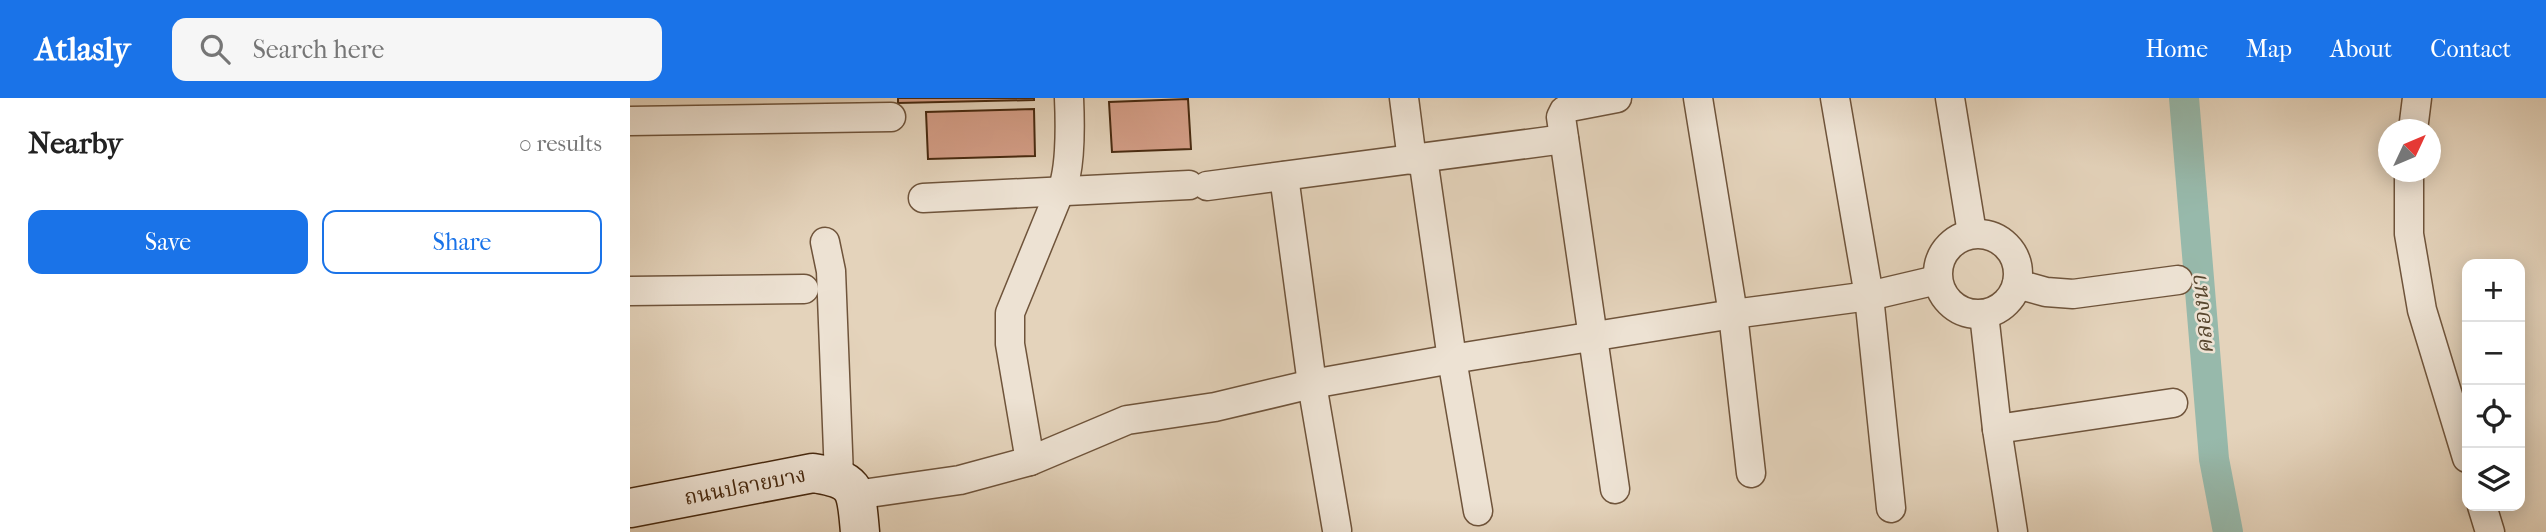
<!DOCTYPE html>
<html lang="en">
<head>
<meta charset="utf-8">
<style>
	:root { --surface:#fff; --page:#f6f6f6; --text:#222; --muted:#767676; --line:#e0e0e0; --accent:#1a73e8 }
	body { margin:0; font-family:"IM FELL French Canon","Noto Serif Thai",serif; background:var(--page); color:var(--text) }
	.controls { position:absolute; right:21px; bottom:21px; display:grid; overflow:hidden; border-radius:14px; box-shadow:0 4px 18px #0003 }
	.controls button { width:63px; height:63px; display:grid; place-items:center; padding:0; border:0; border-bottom:2px solid var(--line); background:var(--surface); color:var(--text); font:35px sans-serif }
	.compass { position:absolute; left:1748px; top:21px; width:63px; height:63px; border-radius:50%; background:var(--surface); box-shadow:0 4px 18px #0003; rotate:46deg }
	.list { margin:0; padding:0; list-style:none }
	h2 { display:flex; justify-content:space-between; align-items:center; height:91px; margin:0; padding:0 28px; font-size:30px }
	h2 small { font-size:23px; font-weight:400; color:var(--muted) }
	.actions { display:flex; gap:14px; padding:21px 28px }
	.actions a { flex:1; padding:16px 0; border:2px solid var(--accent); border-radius:14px; text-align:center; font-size:24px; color:var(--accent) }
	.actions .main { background:var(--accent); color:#fff }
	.icon { flex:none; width:38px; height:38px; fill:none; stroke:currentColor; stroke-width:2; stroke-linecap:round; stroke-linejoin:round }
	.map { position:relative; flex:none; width:1916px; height:434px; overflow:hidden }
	header { display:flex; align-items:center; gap:42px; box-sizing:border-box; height:98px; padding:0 35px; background:var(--accent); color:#fff }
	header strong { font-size:33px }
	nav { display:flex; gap:38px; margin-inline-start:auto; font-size:24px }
	.search { width:490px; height:63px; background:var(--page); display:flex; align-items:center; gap:18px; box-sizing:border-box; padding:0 24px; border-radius:14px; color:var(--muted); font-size:26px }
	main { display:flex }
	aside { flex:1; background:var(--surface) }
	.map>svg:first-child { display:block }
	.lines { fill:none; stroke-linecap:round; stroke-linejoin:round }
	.canal { stroke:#97b9ab; stroke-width:30 }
	.building { fill:#d49e87; stroke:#482a10; stroke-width:2 }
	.street-casing { stroke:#6f543b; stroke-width:31 }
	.secondary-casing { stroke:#482a10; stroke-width:41 }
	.street { stroke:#ede2d3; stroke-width:28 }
	.secondary { stroke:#ede2d3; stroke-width:38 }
	.labels { text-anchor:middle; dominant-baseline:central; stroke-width:5; stroke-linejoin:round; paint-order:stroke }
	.street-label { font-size:21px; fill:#482a10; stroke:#ede2d3 }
	.water-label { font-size:23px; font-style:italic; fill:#58472f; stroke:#ede2d3 }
</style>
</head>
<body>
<header>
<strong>Atlasly</strong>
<div class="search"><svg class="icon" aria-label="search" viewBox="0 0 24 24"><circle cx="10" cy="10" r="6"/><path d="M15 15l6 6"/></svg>Search here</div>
<nav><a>Home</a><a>Map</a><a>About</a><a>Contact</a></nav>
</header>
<main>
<aside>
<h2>Nearby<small>0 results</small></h2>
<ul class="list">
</ul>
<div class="actions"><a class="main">Save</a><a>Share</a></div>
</aside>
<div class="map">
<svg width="1916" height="434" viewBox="0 0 1916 434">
	<rect width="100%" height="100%" fill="#e4d3bb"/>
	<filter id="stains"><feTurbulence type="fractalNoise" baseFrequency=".00286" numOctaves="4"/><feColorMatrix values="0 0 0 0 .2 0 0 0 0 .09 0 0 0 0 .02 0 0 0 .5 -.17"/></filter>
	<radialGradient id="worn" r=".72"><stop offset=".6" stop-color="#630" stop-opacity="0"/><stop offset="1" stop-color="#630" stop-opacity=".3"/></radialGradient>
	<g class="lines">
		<polyline class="canal" points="1554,0 1584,361 1598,434"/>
	</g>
	<g class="building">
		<polygon points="268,0 404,0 404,2 268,5"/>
		<polygon points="558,1 561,51 482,54 479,4"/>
		<polygon points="404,11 405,58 298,61 296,14"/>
	</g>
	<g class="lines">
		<defs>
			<g id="street">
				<polyline points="774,0 782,62"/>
				<polyline points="1068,0 1103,216 1121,375"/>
				<polyline points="1205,0 1239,198 1261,410"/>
				<polyline points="1320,0 1342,135"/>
				<polyline points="0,23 261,19"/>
				<polyline points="1783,32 1787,0"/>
				<polyline points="793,60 822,261 848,413"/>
				<polyline points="1779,74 1779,136 1792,212 1837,360"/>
				<polyline points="654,78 682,286 707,432"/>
				<polyline points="577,88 934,41"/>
				<polyline points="293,100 559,87"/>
				<circle cx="1348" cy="176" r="40"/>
				<polyline points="195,144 201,173 209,379"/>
				<polyline points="1387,186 1416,194 1443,196 1548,182"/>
				<polyline points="0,193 174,191"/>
				<polyline points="1354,216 1367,331 1383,434"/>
				<polyline points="1367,331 1543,305"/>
				<path d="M400,363L380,246V215L427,100C442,85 440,22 439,0"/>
				<polyline points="985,391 931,19 934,13 940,9 987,0"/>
				<polyline points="225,397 330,382 400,363 497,322 585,309 682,286 822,261 1103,216 1239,198 1307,182"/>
				<polyline points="1852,408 1860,434"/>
			</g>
			<path id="secondary" d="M0,410L183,375C228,382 226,391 230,434"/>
		</defs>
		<use href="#street" class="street-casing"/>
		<use href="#secondary" class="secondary-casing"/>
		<use href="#street" class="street"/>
		<use href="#secondary" class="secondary"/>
	</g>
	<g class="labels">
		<g class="street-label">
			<text transform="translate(115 388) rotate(-11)">ถนนปลายบาง</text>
		</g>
		<g class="water-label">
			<text transform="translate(1572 217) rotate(-95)">คลองนา</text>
		</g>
	</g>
	<rect width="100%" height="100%" filter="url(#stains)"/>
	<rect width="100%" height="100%" fill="url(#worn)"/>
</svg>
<div class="controls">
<button>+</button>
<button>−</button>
<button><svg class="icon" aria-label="locate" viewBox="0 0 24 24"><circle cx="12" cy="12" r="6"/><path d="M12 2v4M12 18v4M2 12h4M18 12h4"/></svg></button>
<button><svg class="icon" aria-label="layers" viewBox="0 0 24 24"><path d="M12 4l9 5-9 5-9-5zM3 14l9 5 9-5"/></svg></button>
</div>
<svg class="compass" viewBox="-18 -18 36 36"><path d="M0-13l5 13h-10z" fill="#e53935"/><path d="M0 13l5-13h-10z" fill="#767676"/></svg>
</div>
</main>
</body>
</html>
